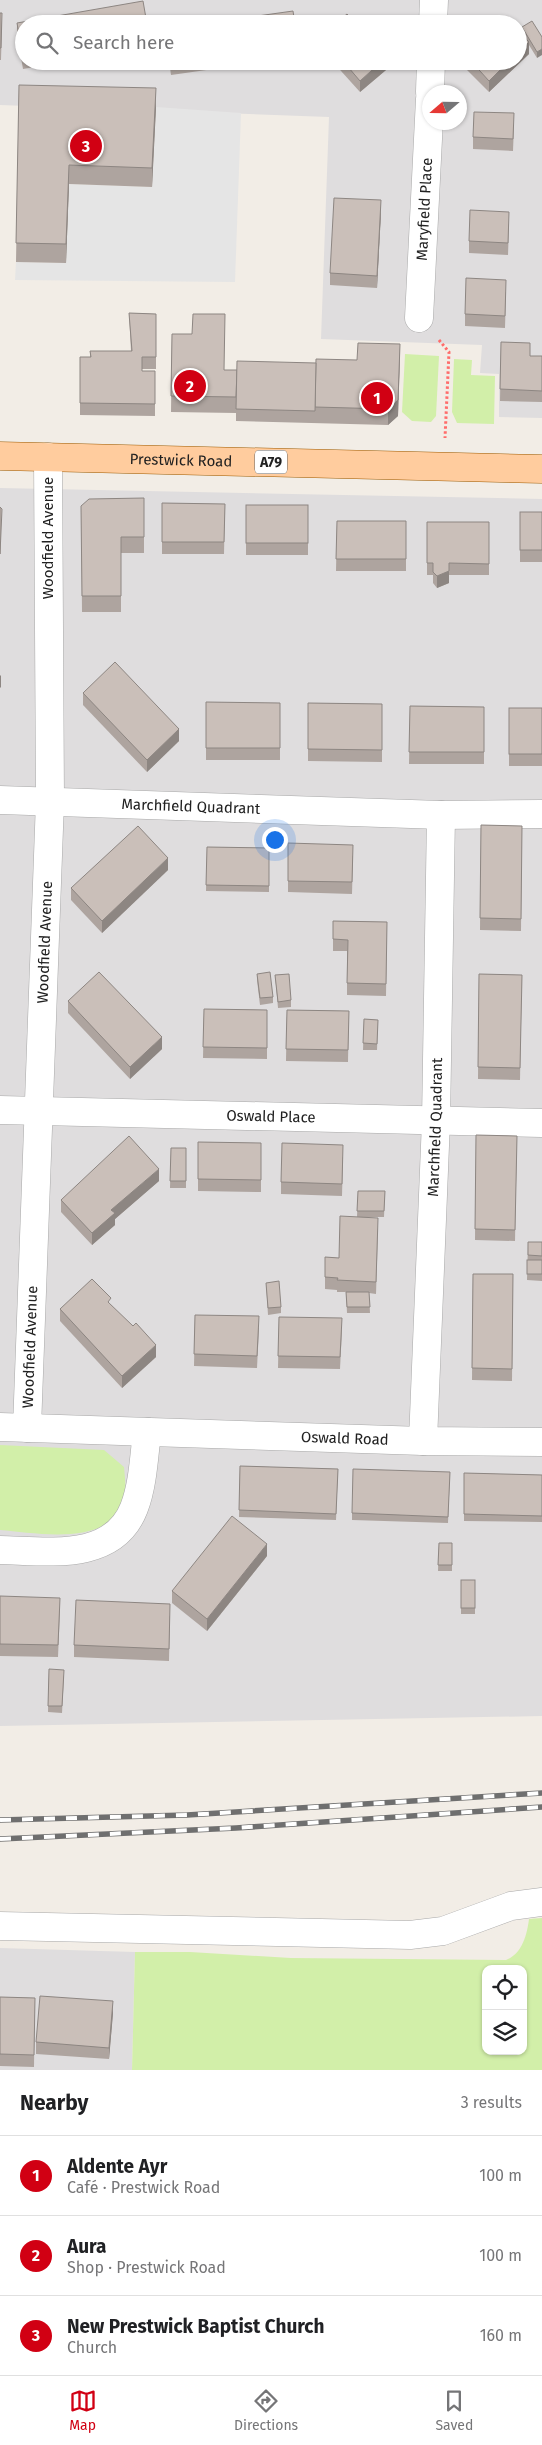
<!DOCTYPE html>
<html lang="en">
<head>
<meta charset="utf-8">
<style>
	:root { --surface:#fff; --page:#f2f2f2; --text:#202124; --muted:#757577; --line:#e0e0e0; --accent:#d10013 }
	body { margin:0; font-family:"Fira Sans",sans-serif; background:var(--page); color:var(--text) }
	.controls { position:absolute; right:15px; bottom:15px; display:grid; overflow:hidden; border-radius:10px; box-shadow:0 1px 4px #0004 }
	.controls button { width:45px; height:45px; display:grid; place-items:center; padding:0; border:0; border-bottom:1px solid var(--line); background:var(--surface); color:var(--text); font:25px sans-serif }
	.compass { position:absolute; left:422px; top:85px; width:45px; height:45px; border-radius:50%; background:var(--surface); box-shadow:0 1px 4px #0004; rotate:250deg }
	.you { position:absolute; left:274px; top:839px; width:18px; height:18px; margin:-12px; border:4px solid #fff; border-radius:50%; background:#1a73e8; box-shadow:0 0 0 8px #1a73e833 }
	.badge { display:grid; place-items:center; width:32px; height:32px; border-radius:50%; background:var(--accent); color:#fff; font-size:16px; font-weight:700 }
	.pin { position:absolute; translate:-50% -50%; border:2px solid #fff; box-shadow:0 1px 5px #0006 }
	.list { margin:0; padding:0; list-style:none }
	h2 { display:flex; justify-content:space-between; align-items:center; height:65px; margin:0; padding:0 20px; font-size:21px }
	h2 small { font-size:16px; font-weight:400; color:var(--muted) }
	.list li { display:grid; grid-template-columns:32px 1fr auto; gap:15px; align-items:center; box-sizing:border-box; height:80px; padding:0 20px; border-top:1px solid var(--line) }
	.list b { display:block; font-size:19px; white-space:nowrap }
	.list p { margin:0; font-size:16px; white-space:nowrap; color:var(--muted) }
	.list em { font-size:16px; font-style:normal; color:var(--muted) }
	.icon { flex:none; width:28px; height:28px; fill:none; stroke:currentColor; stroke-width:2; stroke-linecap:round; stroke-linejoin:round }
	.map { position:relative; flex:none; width:542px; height:2070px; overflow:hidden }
	.search { position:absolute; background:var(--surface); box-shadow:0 1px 4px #0004; left:15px; right:15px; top:15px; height:55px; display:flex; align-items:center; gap:12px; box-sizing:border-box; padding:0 18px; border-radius:28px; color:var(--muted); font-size:19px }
	.sheet { height:305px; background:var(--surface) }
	nav { display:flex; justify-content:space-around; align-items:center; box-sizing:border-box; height:70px; border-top:1px solid var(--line); background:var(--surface); font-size:14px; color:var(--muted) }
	nav a { display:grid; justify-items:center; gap:2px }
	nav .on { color:var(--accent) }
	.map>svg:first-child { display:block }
	.residential { fill:#dfddde; fill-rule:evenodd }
	.grass { fill:#d2efa9; fill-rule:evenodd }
	.parking { fill:#e5e5e5 }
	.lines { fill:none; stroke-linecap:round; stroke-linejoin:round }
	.minor-casing { stroke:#a8a8a8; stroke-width:29 }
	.primary-casing { stroke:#9d5b00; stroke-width:29 }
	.path { stroke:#ff6c6a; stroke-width:3; stroke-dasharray:2.5 2.5; stroke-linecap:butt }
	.minor { stroke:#fff; stroke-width:28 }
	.primary { stroke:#ffcc9e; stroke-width:28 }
	.rail-casing { stroke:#6f6f6f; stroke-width:5.5 }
	.rail { stroke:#fff; stroke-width:4; stroke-dasharray:11; stroke-linecap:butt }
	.wall { fill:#aea49f }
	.shaded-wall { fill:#8d8682 }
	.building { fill:#cabfb9; stroke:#8d8682 }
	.labels { text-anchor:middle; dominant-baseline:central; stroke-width:4; stroke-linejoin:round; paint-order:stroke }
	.shield { fill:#fff; stroke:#646464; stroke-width:1 }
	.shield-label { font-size:14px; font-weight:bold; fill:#212121 }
	.street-label { font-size:15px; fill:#212121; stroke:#fff }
</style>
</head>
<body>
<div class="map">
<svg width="542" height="2070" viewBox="0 0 542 2070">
	<rect width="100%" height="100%" fill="#f2ede6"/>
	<g class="residential">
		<path d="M0,0H542V418L499,417V374L480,373L482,345L321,339L329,117L0,105ZM24,24H518V61H24ZM430,92H460V122H430Z"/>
		<polygon points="0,488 542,499 542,1716 0,1726"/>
		<polygon points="0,1948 135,1952 132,2070 0,2070"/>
	</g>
	<g class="grass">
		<polygon points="405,354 439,356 436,416 431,422 412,421 402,412"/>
		<polygon points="454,359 472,360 471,375 495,376 494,424 457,423 452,412"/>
		<path d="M0,1445L104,1450L124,1467C125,1479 128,1499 121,1510C99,1545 35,1533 0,1530Z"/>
		<path d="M542,1918V2070H132L135,1952H190L291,1958L506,1960C522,1954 527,1935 529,1919ZM486,1969H523V2051H486Z"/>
	</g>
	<polygon class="parking" points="156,107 241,113 235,282 15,280 16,262 66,263 69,184 152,187"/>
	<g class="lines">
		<defs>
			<g id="minor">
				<polyline points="433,24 434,0"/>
				<polyline points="430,92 431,61"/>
				<path id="s1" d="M419,318L430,99"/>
				<path id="s2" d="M0,800L441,815L542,814"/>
				<path id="s3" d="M0,1110L542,1123"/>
				<path id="s4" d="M0,1427L423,1441L542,1442"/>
				<path id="s5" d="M27,1428L50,801L48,457"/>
				<path id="s6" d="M423,1441L436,1121L441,815"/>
				<path d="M0,1550C48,1551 113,1562 134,1508C143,1485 144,1456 147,1432"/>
				<polyline points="0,1926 410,1935 443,1931 511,1906 542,1902"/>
			</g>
			<g id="primary">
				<path id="s7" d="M0,456L542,469"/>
			</g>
		</defs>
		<use href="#minor" class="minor-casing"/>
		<use href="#primary" class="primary-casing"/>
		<polyline class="path" points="439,340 449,352 445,438"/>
		<use href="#minor" class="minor"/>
		<use href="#primary" class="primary"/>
		<defs>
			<g id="rail">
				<polyline points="0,1820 187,1815 542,1793"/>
				<polyline points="0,1839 236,1828 542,1807"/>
			</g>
		</defs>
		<use href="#rail" class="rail-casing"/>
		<use href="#rail" class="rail"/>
	</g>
	<g class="wall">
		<polygon points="0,13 2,25 1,60 0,60"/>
		<polygon points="17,23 24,24 24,61 70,61 23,69 17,35"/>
		<polygon points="522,27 542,37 537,58 529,45 529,54 489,92 465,68 465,61 518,61 525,38 522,34"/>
		<polygon points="169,61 270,61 171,75"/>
		<polygon points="332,61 386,61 386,70 360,92"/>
		<polygon points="19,85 156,107 152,187 69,184 66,263 16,262"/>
		<polygon points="514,125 513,151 473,149 473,137"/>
		<polygon points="381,212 377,288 330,285 330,273"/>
		<polygon points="509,224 508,255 469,253 469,241"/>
		<polygon points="506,292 505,328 465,326 465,314"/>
		<polygon points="129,313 156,314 156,369 142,369 142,371 155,371 155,416 80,415 80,357 90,357 90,351 131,351"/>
		<polygon points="172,334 224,370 237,370 357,360 400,360 398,416 388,425 236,421 236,413 171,412"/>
		<polygon points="501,342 530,356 542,356 542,402 500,401"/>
		<polygon points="144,498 144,553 121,553 121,612 82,612 81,506"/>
		<polygon points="162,503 225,504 224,554 162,554"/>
		<rect x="246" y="505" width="62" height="50"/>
		<rect x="520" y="512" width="22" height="50"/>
		<polygon points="337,521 406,521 406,571 336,571"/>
		<polygon points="427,522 489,522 489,575 449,575 449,583 437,588 433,583 433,575 427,575"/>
		<polygon points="83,693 179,741 147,772 83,705"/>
		<polygon points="206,702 280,703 280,760 206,760"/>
		<polygon points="308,703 382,704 382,762 308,761"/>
		<polygon points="410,706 484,707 484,764 409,764"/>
		<rect x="509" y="708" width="33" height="58"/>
		<polygon points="481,825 522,826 521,931 480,930"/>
		<polygon points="288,843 353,856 352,894 288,892"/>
		<polygon points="207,847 269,848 269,892 206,891"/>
		<polygon points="168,870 102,933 71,900 71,888"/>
		<polygon points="333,921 387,922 386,996 347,995 347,951 333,951"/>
		<polygon points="257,974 273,997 273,1003 260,1005 257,980"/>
		<polygon points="479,974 522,975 520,1080 478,1079"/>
		<polygon points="275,975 291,1000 291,1007 278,1008"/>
		<polygon points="68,1001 162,1049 130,1079 68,1013"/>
		<polygon points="204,1009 267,1010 267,1059 203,1058"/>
		<polygon points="287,1010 349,1011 348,1062 286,1061"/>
		<polygon points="364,1019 378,1020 377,1050 363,1050"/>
		<polygon points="476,1135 517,1136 515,1241 475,1240"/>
		<polygon points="198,1142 261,1143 261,1192 198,1191"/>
		<polygon points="171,1148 186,1148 186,1188 170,1188"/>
		<polygon points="343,1157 342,1196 281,1194 281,1182"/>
		<polygon points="159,1181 115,1219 115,1225 92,1245 61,1212 61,1200"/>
		<polygon points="358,1191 385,1191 384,1217 368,1217 378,1230 376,1294 369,1293 370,1313 347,1313 346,1292 337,1292 337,1290 325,1289 325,1257 339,1258 357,1217"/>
		<polygon points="528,1242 542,1242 542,1281 527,1280"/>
		<polygon points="473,1274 513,1274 512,1381 472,1380"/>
		<polygon points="266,1283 281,1307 281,1313 268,1315"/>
		<polygon points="111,1305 156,1357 122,1388 60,1321 60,1309"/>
		<polygon points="195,1315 259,1328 257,1368 194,1366"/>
		<polygon points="279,1317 342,1330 340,1369 278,1368"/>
		<polygon points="240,1466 338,1469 336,1520 239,1517"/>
		<polygon points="450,1472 448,1523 352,1520 352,1513"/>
		<polygon points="464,1473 542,1475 542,1522 464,1521"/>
		<polygon points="439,1543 452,1543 452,1571 438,1571"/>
		<polygon points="267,1556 207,1631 172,1603 172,1591"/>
		<rect x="461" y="1580" width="14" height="34"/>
		<polygon points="0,1596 60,1610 58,1657 0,1656"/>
		<polygon points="170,1616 169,1661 74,1657 74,1645"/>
		<polygon points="49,1669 64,1676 62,1713 48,1712"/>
		<polygon points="0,1997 35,1998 34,2067 0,2066"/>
		<polygon points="113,2013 109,2059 36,2054 36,2042"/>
	</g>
	<g class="shaded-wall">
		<polygon points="529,42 529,54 489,92 489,81 509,61 518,61 518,53"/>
		<polygon points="542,49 542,55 537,58 537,52"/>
		<polygon points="382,61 386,61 386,70 360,92 360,81"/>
		<polygon points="156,88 156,107 152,187 152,168"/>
		<polygon points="69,165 69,184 66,263 66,244"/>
		<polygon points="381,200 381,212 377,288 377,276"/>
		<polygon points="400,344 398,416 388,425 388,409"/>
		<polygon points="449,571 449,583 437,588 437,576"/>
		<polygon points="1,675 1,687 0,688 0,676"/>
		<polygon points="179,729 179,741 147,772 147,760"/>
		<polygon points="168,858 168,870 102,933 102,921"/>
		<polygon points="162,1037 162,1049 130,1079 130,1067"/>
		<polygon points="159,1169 159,1181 115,1219 115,1225 92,1245 92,1233 111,1210"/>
		<polygon points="156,1345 156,1357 122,1388 122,1376"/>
		<polygon points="267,1544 267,1556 207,1631 207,1619"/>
		<polygon points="113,2001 113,2013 109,2059 109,2048"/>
	</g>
	<g class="building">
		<polygon points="143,1 147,24 24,24 23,58 17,23"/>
		<polygon points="293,11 295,24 201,24"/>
		<polygon points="0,13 2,13 1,48 0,48"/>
		<polygon points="347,14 356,24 335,24"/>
		<polygon points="506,18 511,24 499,24"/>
		<polygon points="532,21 542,37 542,49 537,52 522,27"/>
		<polygon points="518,31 529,42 518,53"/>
		<polygon points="170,61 182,61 171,63"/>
		<polygon points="343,61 382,61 360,81"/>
		<polygon points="471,61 509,61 489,81"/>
		<polygon points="19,85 156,88 152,168 69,165 66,244 16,243"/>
		<polygon points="474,112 514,113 513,139 473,137"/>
		<polygon points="334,198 381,200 377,276 330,273"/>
		<polygon points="470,210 509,212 508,243 469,241"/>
		<polygon points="466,278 506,280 505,316 465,314"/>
		<polygon points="129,313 156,314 156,357 142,357 142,371 155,371 155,404 80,403 80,357 91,357 90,351 132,351"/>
		<polygon points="193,314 225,314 224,370 237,370 236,397 171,396 172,334 192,334"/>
		<polygon points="501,342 530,343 530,356 542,356 542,391 500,389"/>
		<polygon points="358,343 400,344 398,400 388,409 315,407 316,359 357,360"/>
		<polygon points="237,361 316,363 315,411 236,409"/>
		<polygon points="144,498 144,537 121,537 121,596 82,596 81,506 89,499"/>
		<polygon points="162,503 225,504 224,542 162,542"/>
		<rect x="246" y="505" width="62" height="38"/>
		<polygon points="0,507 2,509 0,554"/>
		<rect x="520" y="512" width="22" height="38"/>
		<polygon points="337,521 406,521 406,559 336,559"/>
		<polygon points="427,522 489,522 489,564 449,563 449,571 437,576 433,572 433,563 427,563"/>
		<polygon points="115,662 179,729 147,760 83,693"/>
		<polygon points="206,702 280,703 280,748 206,748"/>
		<polygon points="308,703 382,704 382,750 308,749"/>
		<polygon points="410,706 484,707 484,752 409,752"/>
		<rect x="509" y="708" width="33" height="46"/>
		<polygon points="481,825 522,826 521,919 480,918"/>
		<polygon points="138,826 168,858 102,921 71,888"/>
		<polygon points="288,843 353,845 352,882 288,881"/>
		<polygon points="207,847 269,848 269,886 206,885"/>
		<polygon points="333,921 387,922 386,984 347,983 348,940 333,939"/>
		<polygon points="99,972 162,1037 130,1067 68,1001"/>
		<polygon points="270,972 273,997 260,998 257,974"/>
		<polygon points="289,974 291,1000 278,1002 275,975"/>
		<polygon points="479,974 522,975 520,1068 478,1067"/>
		<polygon points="204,1009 267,1010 267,1048 203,1047"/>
		<polygon points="287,1010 349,1011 348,1050 286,1049"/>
		<polygon points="364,1019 378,1020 377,1044 363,1043"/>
		<polygon points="476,1135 517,1136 515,1230 475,1229"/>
		<polygon points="129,1136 159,1169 111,1210 115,1213 92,1233 61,1200"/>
		<polygon points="198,1142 261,1143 261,1180 198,1179"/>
		<polygon points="282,1143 343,1145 342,1184 281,1182"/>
		<polygon points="171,1148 186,1148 186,1181 170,1181"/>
		<polygon points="358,1191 385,1191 384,1211 357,1211"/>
		<polygon points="340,1216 378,1218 376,1282 337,1280 338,1278 325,1277 325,1257 339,1258"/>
		<polygon points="528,1242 542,1242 542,1256 528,1255"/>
		<rect x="527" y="1260" width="15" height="14"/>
		<polygon points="473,1274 513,1274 512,1369 472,1368"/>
		<polygon points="92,1279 111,1298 108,1302 133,1326 136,1323 156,1345 122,1376 60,1309"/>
		<polygon points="279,1281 281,1307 268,1308 266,1283"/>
		<polygon points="346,1292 369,1292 370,1307 347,1307"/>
		<polygon points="195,1315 259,1316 257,1356 194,1354"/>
		<polygon points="279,1317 342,1318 340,1357 278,1356"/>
		<polygon points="240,1466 338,1469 336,1514 239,1510"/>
		<polygon points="353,1469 450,1472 448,1517 352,1513"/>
		<polygon points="464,1473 542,1475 542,1516 464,1514"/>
		<polygon points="232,1516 267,1544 207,1619 172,1591"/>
		<polygon points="439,1543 452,1543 452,1565 438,1565"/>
		<rect x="461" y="1580" width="14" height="28"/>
		<polygon points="0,1596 60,1598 58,1645 0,1644"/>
		<polygon points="76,1600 170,1604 169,1649 74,1645"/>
		<polygon points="49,1669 64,1670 62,1706 48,1706"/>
		<polygon points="40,1996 113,2001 109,2048 36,2042"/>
		<polygon points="0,1997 35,1998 34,2055 0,2054"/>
	</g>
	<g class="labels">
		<rect class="shield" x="255" y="450.5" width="32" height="23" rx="4"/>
		<g class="shield-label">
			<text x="271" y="462">A79</text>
		</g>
		<g class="street-label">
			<text stroke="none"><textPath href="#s1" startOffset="109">Maryfield Place</textPath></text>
			<text stroke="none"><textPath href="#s7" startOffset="181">Prestwick Road</textPath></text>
			<text transform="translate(48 538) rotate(-90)">Woodfield Avenue</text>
			<text stroke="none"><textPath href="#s2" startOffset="191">Marchfield Quadrant</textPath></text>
			<text stroke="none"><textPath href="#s5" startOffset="486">Woodfield Avenue</textPath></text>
			<text stroke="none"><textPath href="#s3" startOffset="271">Oswald Place</textPath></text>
			<text stroke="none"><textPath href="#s6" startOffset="314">Marchfield Quadrant</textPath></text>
			<text stroke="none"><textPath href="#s5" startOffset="81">Woodfield Avenue</textPath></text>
			<text stroke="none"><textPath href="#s4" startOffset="345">Oswald Road</textPath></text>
		</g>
	</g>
</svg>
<div class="controls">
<button><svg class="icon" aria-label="locate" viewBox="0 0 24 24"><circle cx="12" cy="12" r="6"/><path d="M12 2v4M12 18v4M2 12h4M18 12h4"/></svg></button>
<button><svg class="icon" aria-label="layers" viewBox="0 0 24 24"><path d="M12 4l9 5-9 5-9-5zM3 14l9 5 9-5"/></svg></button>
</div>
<svg class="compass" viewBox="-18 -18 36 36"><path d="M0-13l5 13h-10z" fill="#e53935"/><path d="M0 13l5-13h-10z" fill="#757577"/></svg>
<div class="you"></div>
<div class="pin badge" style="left:377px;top:398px">1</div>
<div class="pin badge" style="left:190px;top:386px">2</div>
<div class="pin badge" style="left:86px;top:146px">3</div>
<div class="search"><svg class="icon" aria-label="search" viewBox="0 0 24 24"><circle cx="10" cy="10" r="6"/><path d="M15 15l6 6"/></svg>Search here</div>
</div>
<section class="sheet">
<h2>Nearby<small>3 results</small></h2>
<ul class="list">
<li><span class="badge">1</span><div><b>Aldente Ayr</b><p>Café · Prestwick Road</p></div><em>100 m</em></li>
<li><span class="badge">2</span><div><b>Aura</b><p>Shop · Prestwick Road</p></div><em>100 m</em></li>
<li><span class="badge">3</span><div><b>New Prestwick Baptist Church</b><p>Church</p></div><em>160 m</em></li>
</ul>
</section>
<nav>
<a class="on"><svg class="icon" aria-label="map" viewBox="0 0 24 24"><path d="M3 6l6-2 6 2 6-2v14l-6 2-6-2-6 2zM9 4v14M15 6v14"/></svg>Map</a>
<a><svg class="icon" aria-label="directions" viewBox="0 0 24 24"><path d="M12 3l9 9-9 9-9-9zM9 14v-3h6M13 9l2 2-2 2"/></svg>Directions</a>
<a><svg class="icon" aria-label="saved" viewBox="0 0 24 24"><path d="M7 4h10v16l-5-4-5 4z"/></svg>Saved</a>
</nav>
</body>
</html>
